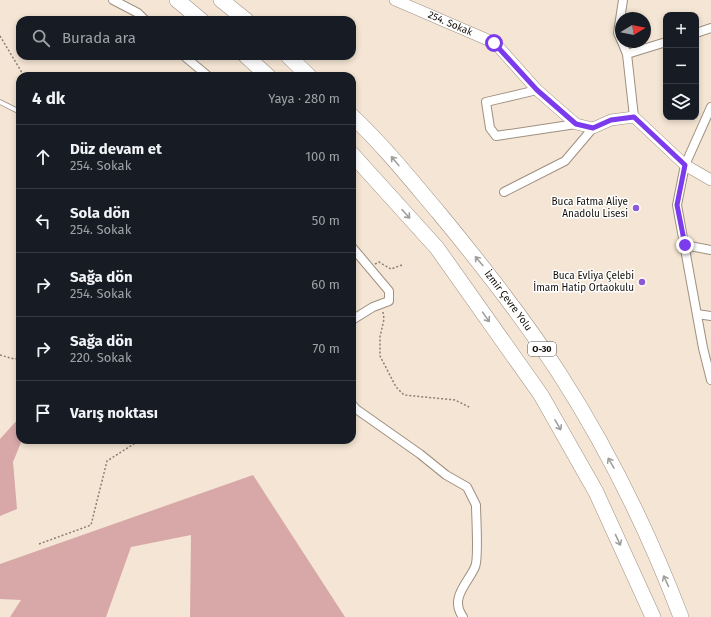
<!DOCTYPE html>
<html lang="tr">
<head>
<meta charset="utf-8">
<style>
	:root { --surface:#171b24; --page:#242831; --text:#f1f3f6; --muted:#9ea1a6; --line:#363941 }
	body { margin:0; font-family:"Fira Sans",sans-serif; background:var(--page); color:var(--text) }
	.controls { position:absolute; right:12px; top:12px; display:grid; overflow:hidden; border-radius:8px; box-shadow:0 2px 6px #0003 }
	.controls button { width:36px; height:36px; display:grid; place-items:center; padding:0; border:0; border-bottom:1px solid var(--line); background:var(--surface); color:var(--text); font:20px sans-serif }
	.compass { position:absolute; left:615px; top:12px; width:36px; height:36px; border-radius:50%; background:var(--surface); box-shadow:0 2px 6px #0003; rotate:80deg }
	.stop { position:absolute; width:12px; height:12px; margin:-9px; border:3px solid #7c3aed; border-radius:50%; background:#fff }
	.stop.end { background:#7c3aed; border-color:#fff; box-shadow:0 1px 4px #0008 }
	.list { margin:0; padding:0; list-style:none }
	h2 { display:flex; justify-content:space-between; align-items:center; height:52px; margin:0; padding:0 16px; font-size:17px }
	h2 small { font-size:13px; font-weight:400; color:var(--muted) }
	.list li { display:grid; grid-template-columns:26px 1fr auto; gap:12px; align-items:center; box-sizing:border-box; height:64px; padding:0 16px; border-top:1px solid var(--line) }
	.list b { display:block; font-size:15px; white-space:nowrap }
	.list p { margin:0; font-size:13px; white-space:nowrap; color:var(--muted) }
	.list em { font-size:13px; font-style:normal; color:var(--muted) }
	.icon { flex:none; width:22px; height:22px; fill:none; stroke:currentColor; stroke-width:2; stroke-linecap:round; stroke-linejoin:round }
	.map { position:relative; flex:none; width:711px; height:617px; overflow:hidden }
	.search { position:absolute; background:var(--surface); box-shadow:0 2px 6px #0003; left:16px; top:16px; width:340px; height:44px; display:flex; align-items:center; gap:10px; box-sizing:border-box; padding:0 14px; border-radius:12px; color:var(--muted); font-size:15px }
	.panel { position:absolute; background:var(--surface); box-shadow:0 2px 6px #0003; left:16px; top:72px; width:340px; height:372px; border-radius:12px }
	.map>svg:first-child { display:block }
	.forest { fill:#d8a8a9 }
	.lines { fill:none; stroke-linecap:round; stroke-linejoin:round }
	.lane-casing { stroke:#9f9081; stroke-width:5.5 }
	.street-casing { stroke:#9f9081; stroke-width:10 }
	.secondary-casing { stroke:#9f9081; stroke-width:12 }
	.highway-casing { stroke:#9f9081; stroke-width:16 }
	.path { stroke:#8a8074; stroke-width:1.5; stroke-dasharray:2 2; stroke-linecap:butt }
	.lane { stroke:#fff; stroke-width:4 }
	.street { stroke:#fff; stroke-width:8 }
	.secondary { stroke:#fff; stroke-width:11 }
	.highway { stroke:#fff; stroke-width:15 }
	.oneway { stroke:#a19f9c }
	.route { stroke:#7c3aed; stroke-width:5 }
	.poi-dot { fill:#8b59d2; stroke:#fff; stroke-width:1.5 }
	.labels { text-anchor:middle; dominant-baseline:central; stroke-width:3; stroke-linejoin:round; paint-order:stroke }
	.shield { fill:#fff; stroke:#5a5652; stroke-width:1 }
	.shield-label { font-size:9px; font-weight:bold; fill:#130e08 }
	.street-label { font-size:10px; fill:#130e08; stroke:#fff }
	.poi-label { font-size:10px; fill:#130e08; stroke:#fff; text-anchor:end }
</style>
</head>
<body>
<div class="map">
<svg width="711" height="617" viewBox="0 0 711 617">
	<rect width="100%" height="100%" fill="#f4e5d4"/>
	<g class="forest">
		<polygon points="20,417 20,440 22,440 13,462 17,509 0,516 0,439"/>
		<polygon points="253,475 345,617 190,617 191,535 131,547 106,617 10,617 21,600 0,599 0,564"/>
	</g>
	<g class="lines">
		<defs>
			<polyline id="lane" points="0,102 20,112"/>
			<g id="street">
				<polyline points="113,0 138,13 145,20"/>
				<polyline points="696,33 711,28"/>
				<polyline points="621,40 618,33 623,0"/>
				<polyline points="622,42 627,54 634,117"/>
				<polyline points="627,54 666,42"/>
				<polyline points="184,56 208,76"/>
				<polyline points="537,90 486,102 490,128 496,136 576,124"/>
				<polyline points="711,107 685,165 677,205 703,348 711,380"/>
				<polyline points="504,192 565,161 593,128"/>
				<polyline points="685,245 711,250"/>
				<polyline points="352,247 389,291 389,301 373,307 352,320"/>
				<polyline points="697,314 711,316"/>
				<path d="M352,404L356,409L420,454L446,475L467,487L476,505C476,517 479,559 475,567C468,583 449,598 463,617"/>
			</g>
			<g id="secondary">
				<path id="s1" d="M395,0L495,43L537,90L576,124L593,128L611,120L634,117L685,165L711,180"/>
			</g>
			<g id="highway">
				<polyline points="177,0 201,20"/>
				<polyline points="221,0 246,20"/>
				<polyline points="246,56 268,76"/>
				<polyline points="288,56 309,76"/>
				<path id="s2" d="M352,116C384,146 411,180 439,213C481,264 523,317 559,373C608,449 649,533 681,617"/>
				<polyline points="352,154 437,248 541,395 596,492 653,617"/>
			</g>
		</defs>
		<use href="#lane" class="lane-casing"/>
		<use href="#street" class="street-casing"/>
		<use href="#secondary" class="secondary-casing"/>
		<use href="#highway" class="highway-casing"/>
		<g class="path">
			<polyline points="0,36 24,76"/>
			<polyline points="375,264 379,262 391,269 402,265"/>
			<polyline points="383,312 384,319 380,337 380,356 396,387 404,395 455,400 469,407"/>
			<polyline points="0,355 14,359 20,358"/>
			<polyline points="39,544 91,525 107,461 140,440"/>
		</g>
		<use href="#lane" class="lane"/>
		<use href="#street" class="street"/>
		<use href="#secondary" class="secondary"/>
		<use href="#highway" class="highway"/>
	</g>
	<defs><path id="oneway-shaft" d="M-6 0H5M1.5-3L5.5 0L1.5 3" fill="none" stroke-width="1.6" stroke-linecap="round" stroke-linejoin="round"/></defs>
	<g class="oneway">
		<use href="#oneway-shaft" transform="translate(395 161) rotate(-130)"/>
		<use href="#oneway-shaft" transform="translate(406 214) rotate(48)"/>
		<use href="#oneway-shaft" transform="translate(479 261) rotate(-130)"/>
		<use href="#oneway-shaft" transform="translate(486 317) rotate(55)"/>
		<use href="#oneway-shaft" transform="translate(558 425) rotate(60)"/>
		<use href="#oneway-shaft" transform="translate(611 463) rotate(-120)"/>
		<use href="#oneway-shaft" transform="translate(618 540) rotate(65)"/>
		<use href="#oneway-shaft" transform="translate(666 581) rotate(-115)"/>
	</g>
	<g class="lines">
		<polyline class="route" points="494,43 537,90 576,124 593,128 611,120 634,117 685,165 677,205 685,245"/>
	</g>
	<g class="poi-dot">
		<circle cx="636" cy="208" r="4"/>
		<circle cx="642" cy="282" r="4"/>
	</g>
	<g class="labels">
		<rect class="shield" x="528" y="342" width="28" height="14" rx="3"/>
		<g class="shield-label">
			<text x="542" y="349">O-30</text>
		</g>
		<g class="street-label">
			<text stroke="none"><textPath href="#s1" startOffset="60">254. Sokak</textPath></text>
			<text stroke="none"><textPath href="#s2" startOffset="242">İzmir Çevre Yolu</textPath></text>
		</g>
		<g class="poi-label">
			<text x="628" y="202">Buca Fatma Aliye<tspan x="628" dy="12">Anadolu Lisesi</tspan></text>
			<text x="634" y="276">Buca Evliya Çelebi<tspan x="634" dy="12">İmam Hatip Ortaokulu</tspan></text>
		</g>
	</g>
</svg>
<div class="controls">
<button>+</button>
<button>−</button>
<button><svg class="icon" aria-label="layers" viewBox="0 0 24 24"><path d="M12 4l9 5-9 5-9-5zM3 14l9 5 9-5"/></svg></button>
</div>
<svg class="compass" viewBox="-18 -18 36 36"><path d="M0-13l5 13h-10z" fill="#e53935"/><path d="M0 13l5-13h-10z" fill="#9ea1a6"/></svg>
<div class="stop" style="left:494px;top:43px"></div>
<div class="stop end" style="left:685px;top:245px"></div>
<div class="search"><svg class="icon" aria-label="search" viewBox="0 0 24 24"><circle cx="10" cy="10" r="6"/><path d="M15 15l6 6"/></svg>Burada ara</div>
<section class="panel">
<h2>4 dk<small>Yaya · 280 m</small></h2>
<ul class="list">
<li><svg class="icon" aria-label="ahead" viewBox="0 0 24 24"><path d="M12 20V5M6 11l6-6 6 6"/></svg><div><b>Düz devam et</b><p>254. Sokak</p></div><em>100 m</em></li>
<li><svg class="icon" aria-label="left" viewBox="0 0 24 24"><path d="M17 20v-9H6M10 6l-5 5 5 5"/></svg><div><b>Sola dön</b><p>254. Sokak</p></div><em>50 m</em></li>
<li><svg class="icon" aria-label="right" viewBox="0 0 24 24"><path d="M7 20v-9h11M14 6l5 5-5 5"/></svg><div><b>Sağa dön</b><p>254. Sokak</p></div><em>60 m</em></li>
<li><svg class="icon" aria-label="right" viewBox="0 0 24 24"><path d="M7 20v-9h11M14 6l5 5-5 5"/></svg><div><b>Sağa dön</b><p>220. Sokak</p></div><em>70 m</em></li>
<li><svg class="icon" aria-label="arrive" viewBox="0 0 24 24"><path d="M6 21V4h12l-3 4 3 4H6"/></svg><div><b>Varış noktası</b></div></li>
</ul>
</section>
</div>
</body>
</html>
